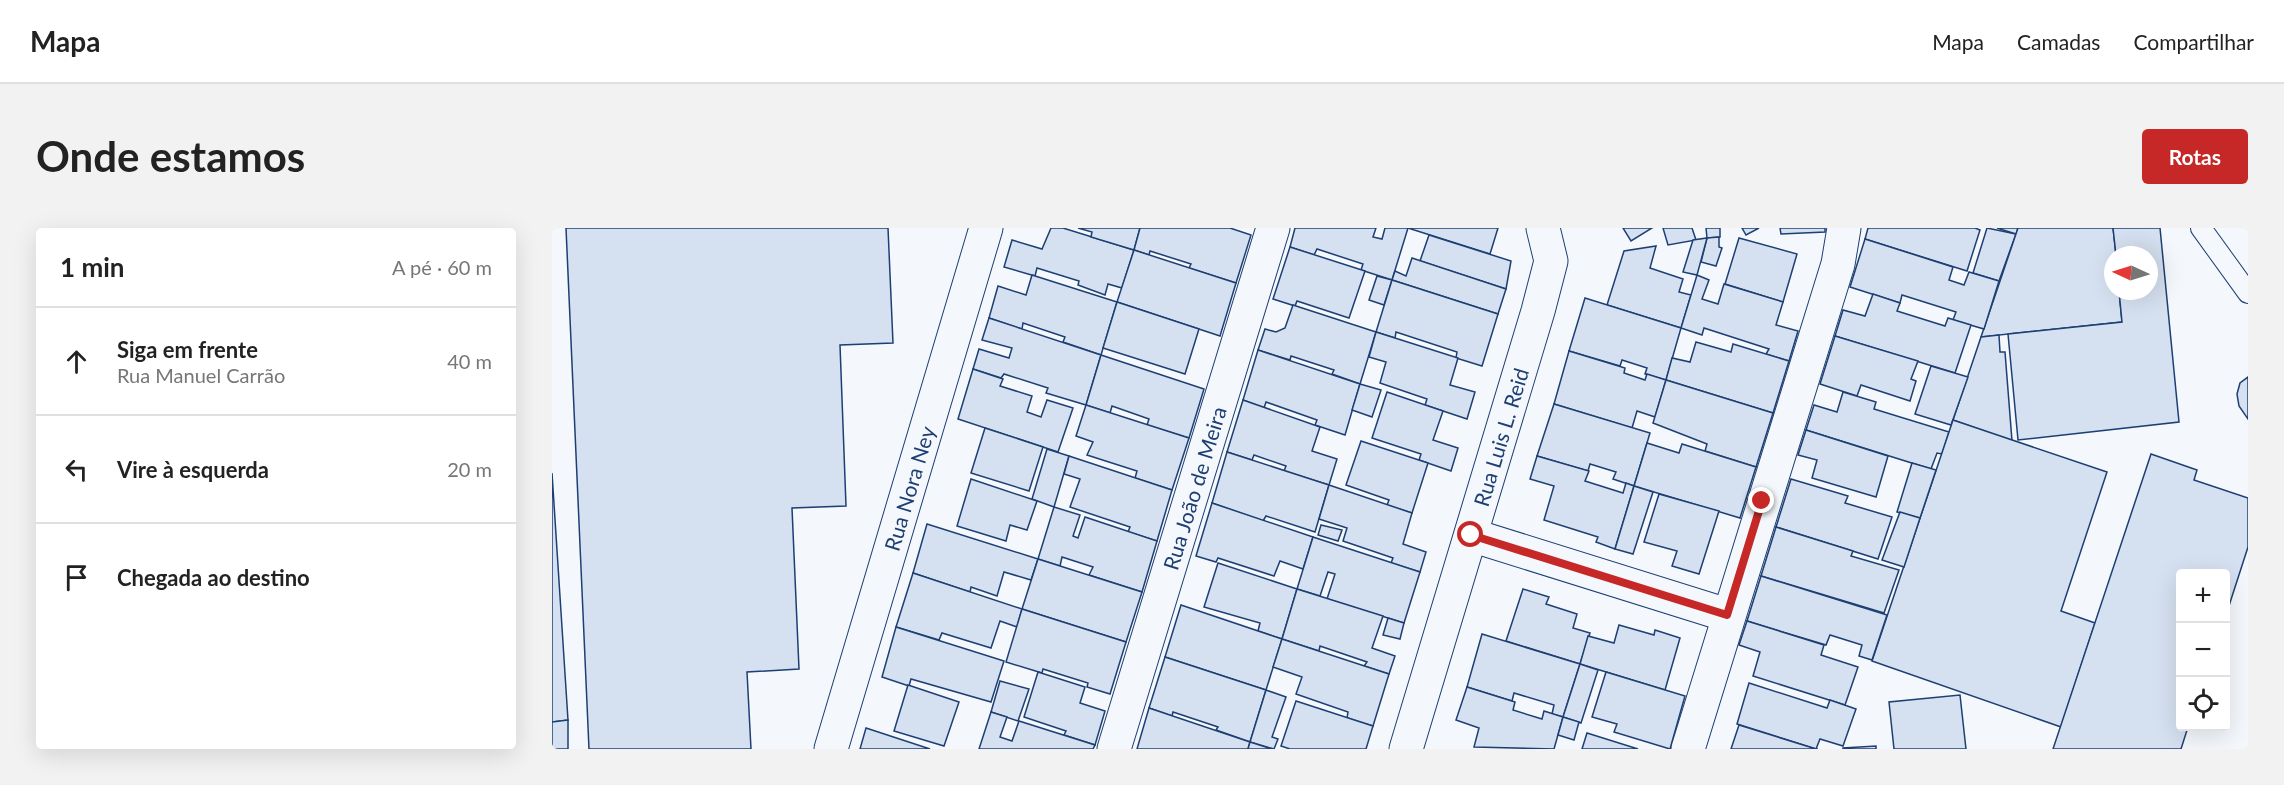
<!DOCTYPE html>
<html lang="pt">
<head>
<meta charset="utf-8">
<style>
	:root { --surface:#fff; --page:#f2f2f2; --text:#222; --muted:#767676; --line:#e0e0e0; --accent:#c62828 }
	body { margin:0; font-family:Lato,sans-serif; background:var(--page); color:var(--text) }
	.controls { position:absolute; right:18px; bottom:18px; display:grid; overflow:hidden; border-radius:6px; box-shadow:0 6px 24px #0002 }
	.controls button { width:54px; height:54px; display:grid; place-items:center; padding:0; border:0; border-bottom:2px solid var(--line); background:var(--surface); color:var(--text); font:30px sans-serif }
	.compass { position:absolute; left:1552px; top:18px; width:54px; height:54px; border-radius:50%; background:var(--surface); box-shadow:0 6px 24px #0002; rotate:274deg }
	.stop { position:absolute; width:18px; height:18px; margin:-14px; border:4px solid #c62828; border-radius:50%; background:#fff }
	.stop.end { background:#c62828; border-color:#fff; box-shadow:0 2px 6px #0008 }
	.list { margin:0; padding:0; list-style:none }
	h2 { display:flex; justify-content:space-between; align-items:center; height:78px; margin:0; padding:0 24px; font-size:26px }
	h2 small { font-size:20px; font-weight:400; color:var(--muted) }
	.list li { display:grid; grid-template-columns:39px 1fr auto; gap:18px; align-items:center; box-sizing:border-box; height:108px; padding:0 24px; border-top:2px solid var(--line) }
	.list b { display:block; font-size:22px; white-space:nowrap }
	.list p { margin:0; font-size:20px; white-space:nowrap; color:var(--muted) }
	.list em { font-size:20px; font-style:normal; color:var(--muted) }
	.icon { flex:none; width:33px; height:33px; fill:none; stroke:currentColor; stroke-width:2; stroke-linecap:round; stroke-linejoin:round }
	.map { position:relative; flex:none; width:1696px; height:521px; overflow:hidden; border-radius:6px }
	header { display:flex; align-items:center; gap:36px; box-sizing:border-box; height:84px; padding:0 30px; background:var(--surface); border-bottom:2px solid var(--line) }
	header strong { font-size:28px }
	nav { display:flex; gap:33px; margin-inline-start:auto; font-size:21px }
	.intro { display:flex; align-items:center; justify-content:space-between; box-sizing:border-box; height:144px; padding:0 36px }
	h1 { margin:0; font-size:42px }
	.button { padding:15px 27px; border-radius:6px; background:var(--accent); color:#fff; font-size:21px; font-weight:700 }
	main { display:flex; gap:36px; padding:0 36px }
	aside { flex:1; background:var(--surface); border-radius:6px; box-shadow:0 6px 24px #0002 }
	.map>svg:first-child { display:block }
	.building { fill:#d5e0f0; stroke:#1d3f73; stroke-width:1.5 }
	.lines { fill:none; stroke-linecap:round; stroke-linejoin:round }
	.service-casing { stroke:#1d3f73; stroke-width:22 }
	.minor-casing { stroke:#1d3f73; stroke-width:35 }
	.service { stroke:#f4f7fb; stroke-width:20 }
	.minor { stroke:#f4f7fb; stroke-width:33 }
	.route { stroke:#c62828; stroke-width:8 }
	.labels { text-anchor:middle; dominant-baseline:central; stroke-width:4.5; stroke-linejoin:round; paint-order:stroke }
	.street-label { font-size:21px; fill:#1d3f73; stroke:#f4f7fb }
</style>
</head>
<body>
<header>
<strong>Mapa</strong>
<nav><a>Mapa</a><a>Camadas</a><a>Compartilhar</a></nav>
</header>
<div class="intro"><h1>Onde estamos</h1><a class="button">Rotas</a></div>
<main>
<aside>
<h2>1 min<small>A pé · 60 m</small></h2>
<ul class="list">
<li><svg class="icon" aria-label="ahead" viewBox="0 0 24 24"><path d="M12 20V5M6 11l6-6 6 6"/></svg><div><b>Siga em frente</b><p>Rua Manuel Carrão</p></div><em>40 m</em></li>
<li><svg class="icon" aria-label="left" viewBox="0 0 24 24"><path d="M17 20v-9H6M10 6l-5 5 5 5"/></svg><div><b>Vire à esquerda</b></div><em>20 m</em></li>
<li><svg class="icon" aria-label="arrive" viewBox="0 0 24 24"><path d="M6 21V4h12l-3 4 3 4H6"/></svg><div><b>Chegada ao destino</b></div></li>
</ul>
</aside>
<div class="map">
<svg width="1696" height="521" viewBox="0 0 1696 521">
	<rect width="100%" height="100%" fill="#f4f7fb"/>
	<g class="building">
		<polygon points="14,0 336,0 341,115 288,117 294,278 240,280 247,441 195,444 199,521 37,521"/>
		<polygon points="499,0 511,0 582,22 570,60 556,56 553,67 526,57 527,53 485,40 483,48 452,39 460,12 490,21"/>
		<polygon points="526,0 588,0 582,22 539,9 540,4"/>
		<polygon points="588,0 678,0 699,7 684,55 637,40 639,36 598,23 597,27 582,22"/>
		<polygon points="743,0 824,0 821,9 830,11 833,0 856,0 840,52 809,42 811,36 765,21 762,27 738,19"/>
		<polygon points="856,0 946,0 938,26"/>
		<polygon points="1071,0 1100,0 1079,13"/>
		<polygon points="1111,0 1140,0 1144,12 1116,17"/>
		<polygon points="1154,0 1168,0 1168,9 1155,10"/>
		<polygon points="1190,0 1207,0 1194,7"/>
		<polygon points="1228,0 1273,0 1273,4 1229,6"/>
		<polygon points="1316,0 1423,0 1428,2 1415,43 1313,11"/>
		<polygon points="1435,0 1464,6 1447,53 1421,45"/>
		<polygon points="1445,0 1466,0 1464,6"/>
		<polygon points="1466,0 1561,0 1564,27 1561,27 1561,63 1567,63 1570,94 1429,109"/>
		<polygon points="1561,0 1608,0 1627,194 1466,212 1456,106 1570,94 1567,63 1597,63 1597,27 1564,27"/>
		<polygon points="877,7 959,33 954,61 868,33"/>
		<polygon points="1167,9 1167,19 1170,20 1164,38 1149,34 1155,10"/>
		<polygon points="1155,10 1145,47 1131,44 1141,12"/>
		<polygon points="1187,10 1245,26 1231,74 1173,56"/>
		<polygon points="1313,11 1401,39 1397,52 1412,57 1417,44 1447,53 1432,101 1401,92 1404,84 1350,67 1348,75 1298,59"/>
		<polygon points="1104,18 1098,40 1131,51 1127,64 1139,67 1129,100 1055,77 1072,23"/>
		<polygon points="738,19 813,43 797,90 745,73 743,78 721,71"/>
		<polygon points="582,22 684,55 668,108 565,74"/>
		<polygon points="860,30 954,61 946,86 840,52 843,43 854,48"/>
		<polygon points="480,47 565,74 549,127 511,114 513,109 471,95 470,101 437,90 446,58 474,67"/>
		<polygon points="1145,47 1157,52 1150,71 1166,76 1172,56 1231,74 1224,97 1246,103 1237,133 1214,126 1217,121 1152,100 1150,107 1129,100"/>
		<polygon points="825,48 840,52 832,77 817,72"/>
		<polygon points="840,52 946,86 930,138 904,130 905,124 844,104 843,110 824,104"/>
		<polygon points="1321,66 1348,75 1345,83 1393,98 1396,90 1419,97 1403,145 1283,108 1291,82 1313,88"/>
		<polygon points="1033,70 1129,100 1114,152 1093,146 1095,140 1070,132 1068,138 1017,123"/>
		<polygon points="565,74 647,101 633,146 551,120"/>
		<polygon points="741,77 824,104 808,156 780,146 782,142 739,128 738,132 706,122 713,101 724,104 733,100"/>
		<polygon points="437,90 549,127 534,177 494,165 496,160 452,146 449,150 421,141 427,121 457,130 460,120 430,112"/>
		<polygon points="824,104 906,130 898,157 923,164 915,191 873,177 875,171 828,155 834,134 817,129"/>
		<polygon points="1447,107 1448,124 1453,124 1460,213 1401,192 1429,109"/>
		<polygon points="1283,108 1366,133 1359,151 1364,153 1358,173 1309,157 1305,168 1268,156"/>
		<polygon points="1144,114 1179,124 1181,116 1237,133 1221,185 1114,152 1120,130 1138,134"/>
		<polygon points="706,122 808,156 793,207 763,197 765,192 714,174 712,180 691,172"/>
		<polygon points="1017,123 1073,140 1072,145 1093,152 1095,146 1114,152 1103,189 1085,183 1080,200 1002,176"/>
		<polygon points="549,127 652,161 637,210 595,197 597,191 560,178 558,185 534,177"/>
		<polygon points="1379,138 1416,149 1399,197 1363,186"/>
		<polygon points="421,141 451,151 448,158 480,168 475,184 489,189 495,172 521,180 506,224 406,191"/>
		<polygon points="1696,149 1696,191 1687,178 1685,166 1688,155"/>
		<polygon points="1114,152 1221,185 1204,239 1153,223 1155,216 1101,195"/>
		<polygon points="808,156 829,162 820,189 800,182"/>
		<polygon points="835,164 891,183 881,212 906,220 899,243 867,232 869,226 820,210"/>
		<polygon points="1291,164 1324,174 1322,181 1397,204 1390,226 1385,225 1379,241 1254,202 1262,177 1285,184"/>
		<polygon points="691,172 768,199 760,223 785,231 777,257 732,243 734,238 702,227 700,232 675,224"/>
		<polygon points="1002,176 1098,205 1082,258 1061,251 1064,244 1038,236 1036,243 985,228"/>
		<polygon points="534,177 637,210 620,262 583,250 585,243 535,227 541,214 524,208"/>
		<polygon points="1401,192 1555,244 1509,383 1543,395 1509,499 1320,433"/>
		<polygon points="433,200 491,219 477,263 419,245"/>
		<polygon points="1254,202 1336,228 1324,269 1260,250 1265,232 1246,227"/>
		<polygon points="809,213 876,235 860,285 835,277 837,272 794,257"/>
		<polygon points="1095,215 1127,225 1130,216 1204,239 1188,290 1082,258"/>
		<polygon points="495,221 517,228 502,279 480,271"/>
		<polygon points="675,224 777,257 763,304 714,288 711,293 660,275"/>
		<polygon points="1599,226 1645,242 1642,252 1696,270 1696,319 1674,387 1674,346 1628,346 1628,499 1636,499 1629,521 1501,521"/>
		<polygon points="517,228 620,262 605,313 576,304 578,299 518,279 528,251 512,246"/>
		<polygon points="985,228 1037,243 1033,253 1071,265 1074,255 1082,258 1063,321 1044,314 1046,309 992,292 1002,258 978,251"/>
		<polygon points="1360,235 1384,242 1368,290 1345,284"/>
		<polygon points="0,245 16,492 0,494"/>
		<polygon points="419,251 485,273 475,302 458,297 454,313 405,298"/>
		<polygon points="1239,251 1296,268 1293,275 1340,289 1326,331 1224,299"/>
		<polygon points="777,257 860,285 851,316 874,324 868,344 839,335 841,330 791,313 795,300 767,291"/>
		<polygon points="1082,258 1101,264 1081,326 1063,321"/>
		<polygon points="1107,266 1167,283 1147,346 1120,338 1125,323 1092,314"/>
		<polygon points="660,275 761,309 751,341 728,333 722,348 666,330 664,334 644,328"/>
		<polygon points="502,279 528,287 521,308 526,310 533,289 605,313 590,364 537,347 541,339 510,329 508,338 486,331"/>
		<polygon points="1348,284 1368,290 1352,339 1330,332"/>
		<polygon points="375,296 486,331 479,352 452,344 445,368 419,359 418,364 361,345"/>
		<polygon points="769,297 790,302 786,313 766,307"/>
		<polygon points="1224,299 1301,323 1299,328 1347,342 1332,385 1209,348"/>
		<polygon points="761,309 868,344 852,395 775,371 783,346 776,344 768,368 745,361"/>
		<polygon points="486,331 590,364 574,414 470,381"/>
		<polygon points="666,335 745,361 730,411 706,403 708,395 652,379"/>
		<polygon points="361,345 470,381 465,399 448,393 439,420 390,405 387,412 344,399"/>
		<polygon points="1209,348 1335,387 1320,432 1307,428 1310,417 1278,407 1274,417 1195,393"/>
		<polygon points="745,361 831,388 820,420 843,428 837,446 812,438 815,434 768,418 767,423 730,411"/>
		<polygon points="971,361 997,369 994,376 1025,386 1021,400 1038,405 1028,436 954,413"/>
		<polygon points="629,377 730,411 714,462 613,429"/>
		<polygon points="470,381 574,414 558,466 535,459 536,455 491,441 490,445 454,434"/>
		<polygon points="836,390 852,395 848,411 831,407"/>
		<polygon points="1195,393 1272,417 1269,427 1306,439 1293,477 1201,448 1208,424 1187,417"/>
		<polygon points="1067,397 1102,407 1103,402 1128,410 1113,462 1028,436 1036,408 1062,415"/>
		<polygon points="344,399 452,433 439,474 359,451 357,458 330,449"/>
		<polygon points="930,406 1028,436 1011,489 1000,486 1002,477 962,465 960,473 915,459"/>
		<polygon points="730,411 837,446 821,498 795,490 796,484 744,466 750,449 721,439"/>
		<polygon points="613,429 714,462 698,514 664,502 666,499 621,484 620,488 597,480"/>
		<polygon points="1028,436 1046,442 1029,495 1011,489"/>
		<polygon points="486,444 533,459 528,475 553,483 543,517 512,507 514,503 472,489"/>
		<polygon points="1054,444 1133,468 1118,521 1062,504 1065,496 1040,489"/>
		<polygon points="448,453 477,461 466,493 439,484"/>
		<polygon points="1197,455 1275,480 1278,472 1304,481 1291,518 1268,511 1264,521 1185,496"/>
		<polygon points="356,457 407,474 392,518 342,503"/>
		<polygon points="915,459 963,474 961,482 990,491 992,483 1011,489 1002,521 922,519 927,500 904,492"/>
		<polygon points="714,462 734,469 720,509 726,511 722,521 698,514"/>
		<polygon points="1408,467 1414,521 1342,521 1337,474"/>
		<polygon points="744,473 821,498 814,521 738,521 729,518"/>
		<polygon points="597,480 698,514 696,521 585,521"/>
		<polygon points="439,484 455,489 448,509 460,513 467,493 543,517 541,521 427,521"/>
		<polygon points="1011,489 1027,494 1022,512 1006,507"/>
		<polygon points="16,492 16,521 0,521 0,494"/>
		<polygon points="1187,497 1264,521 1266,521 1179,521"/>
		<polygon points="314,500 378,521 308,521"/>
		<polygon points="1035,505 1086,521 1030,521"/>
		<polygon points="698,514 720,521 696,521"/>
		<polygon points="1324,518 1324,521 1291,521 1291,520"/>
	</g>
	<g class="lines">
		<defs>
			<polyline id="service" points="1649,0 1696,65"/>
			<g id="minor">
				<polyline points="919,307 1175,387"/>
				<path id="s1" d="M279,521L434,0"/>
				<path id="s2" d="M562,521L721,0"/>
				<path id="s3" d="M854,521L986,83L999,33L991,0"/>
				<polyline points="1136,521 1286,36 1292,0"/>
			</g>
		</defs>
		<use href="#service" class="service-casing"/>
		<use href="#minor" class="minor-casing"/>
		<use href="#service" class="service"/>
		<use href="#minor" class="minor"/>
	</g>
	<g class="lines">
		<polyline class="route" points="919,307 1175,387 1210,273"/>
	</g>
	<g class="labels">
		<g class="street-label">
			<text stroke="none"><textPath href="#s3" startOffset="326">Rua Luis L. Reid</textPath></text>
			<text stroke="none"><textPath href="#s1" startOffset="272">Rua Nora Ney</textPath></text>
			<text stroke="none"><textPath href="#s2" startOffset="273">Rua João de Meira</textPath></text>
		</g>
	</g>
</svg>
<div class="controls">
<button>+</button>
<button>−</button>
<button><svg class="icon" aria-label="locate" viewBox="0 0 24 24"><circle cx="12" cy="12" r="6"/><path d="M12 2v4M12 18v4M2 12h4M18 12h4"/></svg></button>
</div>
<svg class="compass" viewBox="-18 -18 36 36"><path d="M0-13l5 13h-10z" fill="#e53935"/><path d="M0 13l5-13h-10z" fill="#767676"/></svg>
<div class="stop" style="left:919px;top:307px"></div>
<div class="stop end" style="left:1210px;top:273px"></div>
</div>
</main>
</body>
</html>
